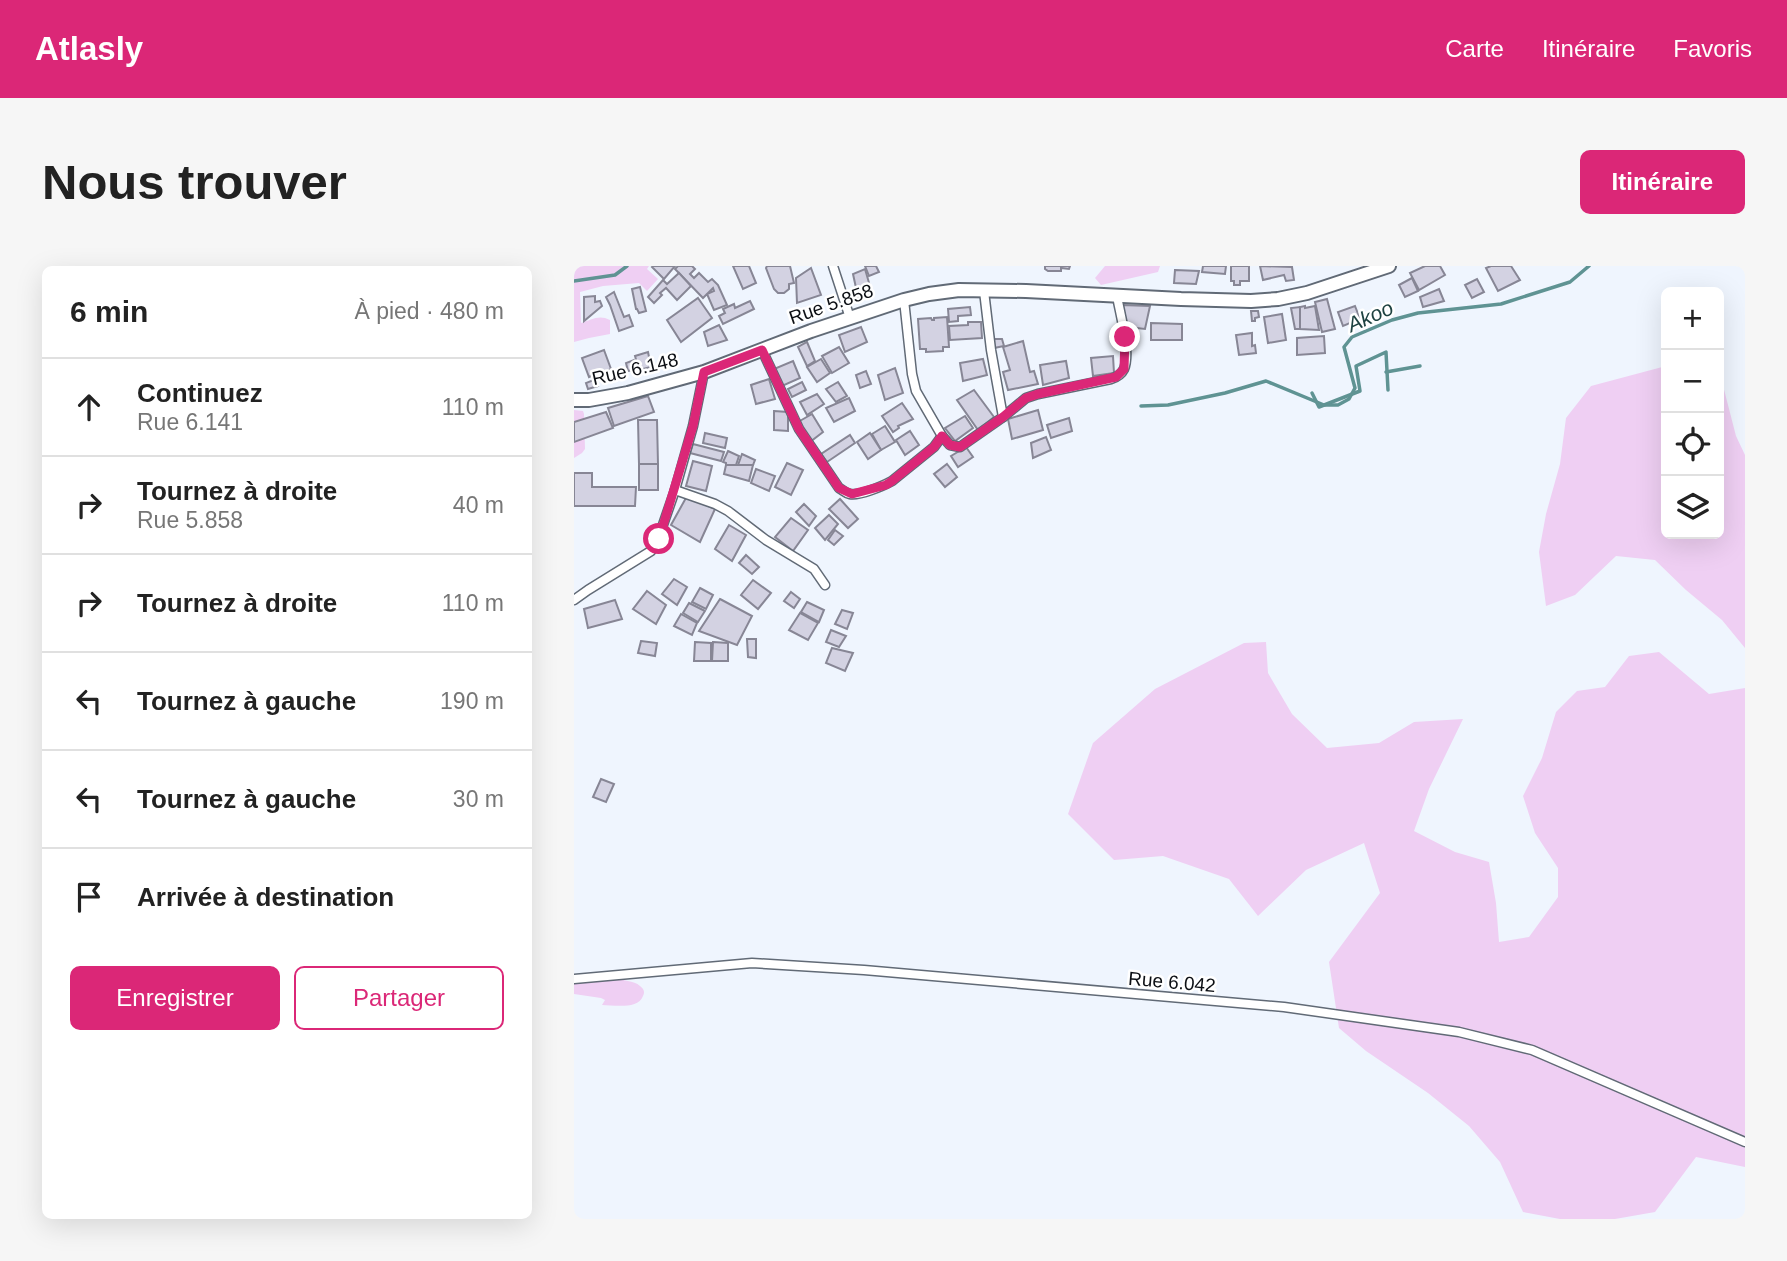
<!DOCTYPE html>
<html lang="fr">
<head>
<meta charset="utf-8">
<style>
	:root { --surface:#fff; --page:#f6f6f6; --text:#222; --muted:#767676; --line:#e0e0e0; --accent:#db2777 }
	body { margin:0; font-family:Helvetica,sans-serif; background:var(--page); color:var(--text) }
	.controls { position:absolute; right:21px; top:21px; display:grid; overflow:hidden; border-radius:10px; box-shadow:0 7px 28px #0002 }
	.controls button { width:63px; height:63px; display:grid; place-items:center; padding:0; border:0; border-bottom:2px solid var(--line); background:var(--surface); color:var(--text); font:35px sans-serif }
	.stop { position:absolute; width:21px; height:21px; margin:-16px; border:5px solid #db2777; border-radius:50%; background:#fff }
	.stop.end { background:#db2777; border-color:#fff; box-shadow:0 2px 7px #0008 }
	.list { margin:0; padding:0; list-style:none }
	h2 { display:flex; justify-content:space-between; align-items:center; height:91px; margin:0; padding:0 28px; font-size:30px }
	h2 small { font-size:23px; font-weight:400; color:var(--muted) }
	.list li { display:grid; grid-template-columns:46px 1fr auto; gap:21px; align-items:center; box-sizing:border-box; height:98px; padding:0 28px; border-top:2px solid var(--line) }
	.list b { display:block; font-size:26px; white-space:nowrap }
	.list p { margin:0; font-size:23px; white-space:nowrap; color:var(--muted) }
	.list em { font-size:23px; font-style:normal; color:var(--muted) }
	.actions { display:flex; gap:14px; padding:21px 28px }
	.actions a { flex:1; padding:16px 0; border:2px solid var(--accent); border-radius:10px; text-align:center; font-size:24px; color:var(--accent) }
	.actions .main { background:var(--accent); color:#fff }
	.icon { flex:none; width:38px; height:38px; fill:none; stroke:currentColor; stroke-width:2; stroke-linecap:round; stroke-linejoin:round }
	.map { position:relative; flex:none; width:1171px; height:953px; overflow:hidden; border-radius:10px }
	header { display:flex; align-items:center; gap:42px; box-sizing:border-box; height:98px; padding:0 35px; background:var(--accent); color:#fff }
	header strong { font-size:33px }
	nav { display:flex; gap:38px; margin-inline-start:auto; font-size:24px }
	.intro { display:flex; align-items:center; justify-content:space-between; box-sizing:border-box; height:168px; padding:0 42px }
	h1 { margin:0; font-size:49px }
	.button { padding:18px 32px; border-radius:10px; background:var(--accent); color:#fff; font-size:24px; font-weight:700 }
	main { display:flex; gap:42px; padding:0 42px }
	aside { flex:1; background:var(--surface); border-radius:10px; box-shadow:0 7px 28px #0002 }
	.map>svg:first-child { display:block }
	.green { fill:#efcff3 }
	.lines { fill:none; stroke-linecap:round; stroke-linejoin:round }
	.stream { stroke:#5f9393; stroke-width:3.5 }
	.building { fill:#d3d2e2; stroke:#878695; stroke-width:2 }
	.street-casing { stroke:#616a76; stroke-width:11 }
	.secondary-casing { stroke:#616a76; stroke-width:16 }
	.street { stroke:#fff; stroke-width:8 }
	.secondary { stroke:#fff; stroke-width:12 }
	.route { stroke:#db2777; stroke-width:9 }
	.labels { text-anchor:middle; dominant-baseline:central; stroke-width:5; stroke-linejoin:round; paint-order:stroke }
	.street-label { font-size:19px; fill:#0c0f14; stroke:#fff }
	.water-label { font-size:21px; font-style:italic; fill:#1e4241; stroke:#fff }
</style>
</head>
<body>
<header>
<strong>Atlasly</strong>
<nav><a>Carte</a><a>Itinéraire</a><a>Favoris</a></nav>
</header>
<div class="intro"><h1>Nous trouver</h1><a class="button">Itinéraire</a></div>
<main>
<aside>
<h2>6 min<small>À pied · 480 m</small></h2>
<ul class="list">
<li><svg class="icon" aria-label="ahead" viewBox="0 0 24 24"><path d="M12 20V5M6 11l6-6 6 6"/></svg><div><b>Continuez</b><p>Rue 6.141</p></div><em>110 m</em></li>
<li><svg class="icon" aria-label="right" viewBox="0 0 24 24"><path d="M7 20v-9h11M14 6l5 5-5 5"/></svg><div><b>Tournez à droite</b><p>Rue 5.858</p></div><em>40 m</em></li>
<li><svg class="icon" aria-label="right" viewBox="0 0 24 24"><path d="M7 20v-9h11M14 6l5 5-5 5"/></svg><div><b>Tournez à droite</b></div><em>110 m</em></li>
<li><svg class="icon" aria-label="left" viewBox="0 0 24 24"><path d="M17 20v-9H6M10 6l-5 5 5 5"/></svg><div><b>Tournez à gauche</b></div><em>190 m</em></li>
<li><svg class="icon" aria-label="left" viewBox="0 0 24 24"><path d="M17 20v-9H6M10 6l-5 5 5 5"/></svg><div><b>Tournez à gauche</b></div><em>30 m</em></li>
<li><svg class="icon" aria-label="arrive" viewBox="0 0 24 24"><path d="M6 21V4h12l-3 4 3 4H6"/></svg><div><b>Arrivée à destination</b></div></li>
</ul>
<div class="actions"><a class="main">Enregistrer</a><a>Partager</a></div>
</aside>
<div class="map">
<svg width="1171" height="953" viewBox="0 0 1171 953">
	<rect width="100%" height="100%" fill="#eff5fe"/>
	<g class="green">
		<path d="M0,0H75L73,3L84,13L73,25L65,17L29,20L6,26L7,57C17,54 25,48 36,54V68L15,72L0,76Z"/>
		<polygon points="531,0 586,0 584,6 527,19 521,12"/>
		<polygon points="1092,100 1092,268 1145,268 1145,104 1162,170 1171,189 1171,382 1148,354 1112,324 1081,294 1042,290 1001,329 972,340 965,286 972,248 986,198 992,152 1017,120"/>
		<polygon points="0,144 9,145 10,148 11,183 8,187 0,192"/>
		<polygon points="692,376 694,407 718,448 753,482 805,477 840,456 889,453 855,523 840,565 881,586 915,596 922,637 925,676 955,671 984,631 984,602 961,567 949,530 968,492 982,446 1003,425 1031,421 1055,390 1085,386 1135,428 1171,422 1171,901 1122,891 1081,946 1041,953 986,953 949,946 926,896 895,860 854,827 792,785 765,762 755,696 806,627 790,577 732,604 684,650 655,613 589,590 540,594 494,548 519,477 581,423 670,377"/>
		<path d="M41,710C48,716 60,714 66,720C70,723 71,726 69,730C64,744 39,739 28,739L31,734L27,732L0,728V714Z"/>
	</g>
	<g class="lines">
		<g class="stream">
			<polyline points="0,15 41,9 53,0"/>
			<polyline points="812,106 846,100"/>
			<polyline points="738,127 745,141 786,125 782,100 812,86 814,124"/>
			<polyline points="567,140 594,139 651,127 692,115 750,139 764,139 775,133 781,122 770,81 778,71 818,54 844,47 927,38 996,16 1015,0"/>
		</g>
	</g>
	<g class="building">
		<polygon points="79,0 101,0 90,13 78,1"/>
		<polygon points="104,0 118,0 121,3 116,8 120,12 125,7 134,16 138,13 144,19 153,39 140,44 133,28 140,25 139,22 129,32 101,3"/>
		<polygon points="159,0 175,0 182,17 169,23"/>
		<polygon points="193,0 216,0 220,17 215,18 215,23 210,27 204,27 200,23 192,2"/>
		<polygon points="291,0 302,0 305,6 295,10"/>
		<polygon points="471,0 496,0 495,3 487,2 487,5 474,5 471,3"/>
		<polygon points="629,0 652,0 651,8 628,6"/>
		<polygon points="657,0 675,0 675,15 666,15 666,19 660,19 660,15 657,15"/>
		<polygon points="686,0 718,1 720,14 712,15 710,9 689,14"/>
		<polygon points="851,0 866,0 871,9 845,24 836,7"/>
		<polygon points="917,0 937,0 946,14 924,25 912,2"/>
		<polygon points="237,2 247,29 223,37 222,12"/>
		<polygon points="291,3 298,27 284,31 279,8"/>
		<polygon points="601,4 625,5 622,18 600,17"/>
		<polygon points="105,7 117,20 103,34 92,22 86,27 88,29 80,37 74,31 89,14 93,18"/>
		<polygon points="838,12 844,25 831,31 825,19"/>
		<polygon points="903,13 910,26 898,32 891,19"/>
		<polygon points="66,21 72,45 65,47 63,43 62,43 58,23"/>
		<polygon points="865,23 870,35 849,41 846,31"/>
		<polygon points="40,26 50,51 55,49 59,60 45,65 36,39 32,31"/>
		<polygon points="21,30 21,36 26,35 28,40 10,55 10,31"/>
		<polygon points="124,32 138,52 107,76 93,54"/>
		<polygon points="753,33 761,63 748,66 741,36"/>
		<polygon points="176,35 180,43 149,58 145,50 151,47 149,43 160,38 161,42"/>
		<polygon points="548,39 576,40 571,63 554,61"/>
		<polygon points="731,40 731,42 741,40 745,64 726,63 726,41"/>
		<polygon points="781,40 786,53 769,60 764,46"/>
		<polygon points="396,41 397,49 384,50 384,55 375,56 374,43"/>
		<polygon points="726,41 726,63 721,63 717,42"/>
		<polygon points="677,45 684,45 685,51 681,52 681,55 678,55"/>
		<polygon points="708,48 712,74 694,77 690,51"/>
		<polygon points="373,51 375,81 369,81 369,85 352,86 352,83 346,83 344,53 357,52 358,54 360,54 360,52"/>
		<polygon points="394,56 407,56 408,72 376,74 375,60 394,59"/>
		<polygon points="577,57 608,58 608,74 577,74"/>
		<polygon points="145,59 153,74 134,80 130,66"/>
		<polygon points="287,61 293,76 271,86 265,69"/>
		<polygon points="678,67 678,80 681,79 682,87 665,89 662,69"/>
		<polygon points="750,70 751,87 723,89 723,72"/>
		<polygon points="418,73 428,73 430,80 420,82"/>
		<polygon points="449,75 456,106 460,105 464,118 434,124 429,106 436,104 429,81"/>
		<polygon points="233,76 241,95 233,100 224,81"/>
		<polygon points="265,81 275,97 258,107 248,90"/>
		<polygon points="30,84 37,103 23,110 22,111 21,108 15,111 8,92"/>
		<polygon points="74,86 77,101 65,104 61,90"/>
		<polygon points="539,90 540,107 519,110 517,92"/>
		<polygon points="247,93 256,107 243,116 233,101"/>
		<polygon points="409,93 413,109 389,115 386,97"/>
		<polygon points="60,94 63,103 54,105 52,97"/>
		<polygon points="219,95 226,112 208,120 200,103"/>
		<polygon points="492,95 495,112 469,119 466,99"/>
		<polygon points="321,102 329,127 311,134 304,109"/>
		<polygon points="292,105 297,118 286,122 282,109"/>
		<polygon points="22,113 24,120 14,123 12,117"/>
		<polygon points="195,113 201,133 182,138 177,119"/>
		<polygon points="228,116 232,124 218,131 214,123"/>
		<polygon points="264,116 273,130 262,136 252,123"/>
		<polygon points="400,124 420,151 404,164 383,134"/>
		<polygon points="243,128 250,138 233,149 226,136"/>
		<polygon points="74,130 80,146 40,160 34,142"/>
		<polygon points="275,132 281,145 260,156 252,142"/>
		<polygon points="328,137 339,153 324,160 325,162 319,166 308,150"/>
		<polygon points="464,144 469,164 438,173 434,153"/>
		<polygon points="200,145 214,146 214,165 200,164"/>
		<polygon points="32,146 39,162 0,176 0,156"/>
		<polygon points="238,148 249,166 236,176 224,156"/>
		<polygon points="391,150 399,162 381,175 371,162"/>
		<polygon points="495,152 498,165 477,172 473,159"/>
		<polygon points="64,154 83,154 84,198 65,198"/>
		<polygon points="311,160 321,176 307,184 298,168"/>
		<polygon points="336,165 345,179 331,189 322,174"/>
		<polygon points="131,167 153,172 151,182 129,177"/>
		<polygon points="296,167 307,184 294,193 283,176"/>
		<polygon points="276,169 281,177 253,196 247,188"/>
		<polygon points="472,171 477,184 459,192 457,177"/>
		<polygon points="119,178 150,186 147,195 116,187"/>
		<polygon points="392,181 399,191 384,201 377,190"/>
		<polygon points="154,185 165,190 162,199 152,199 152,197 149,196"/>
		<polygon points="168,188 181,194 179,199 164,199"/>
		<polygon points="119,195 138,200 132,225 112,220"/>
		<polygon points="213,197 229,204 217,229 201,221"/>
		<rect x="65" y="198" width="19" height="26"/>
		<polygon points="373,198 383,211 371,221 360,208"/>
		<polygon points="152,199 179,199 175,215 150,208"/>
		<polygon points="182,203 201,210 195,225 177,217"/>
		<polygon points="0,207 18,207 18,221 62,221 61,240 0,240"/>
		<polygon points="113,230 141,243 126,276 97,259"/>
		<polygon points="266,233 284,253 274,262 255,243"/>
		<polygon points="230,238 242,250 235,260 222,246"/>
		<polygon points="255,249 264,258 251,274 241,262"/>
		<polygon points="217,252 234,264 219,285 201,271"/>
		<polygon points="155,259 172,269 158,295 141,283"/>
		<polygon points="261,264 269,270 260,279 254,274"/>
		<polygon points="172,289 185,301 178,308 165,297"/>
		<polygon points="100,313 113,321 103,339 88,328"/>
		<polygon points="179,314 197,327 184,343 167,329"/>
		<polygon points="126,322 139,329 132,343 118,336"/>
		<polygon points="73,325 92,339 82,358 59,343"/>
		<polygon points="217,326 226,333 220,342 210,335"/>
		<polygon points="146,333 178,350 163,379 125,365"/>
		<polygon points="41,334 48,353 14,362 10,343"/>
		<polygon points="233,336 250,344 245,356 227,346"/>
		<polygon points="115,337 131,345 124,356 109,347"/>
		<polygon points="268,344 279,347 273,363 261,358"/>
		<polygon points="226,347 244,357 234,374 215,364"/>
		<polygon points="107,348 123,357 118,369 100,360"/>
		<polygon points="257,364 272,370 265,381 252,376"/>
		<polygon points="173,373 182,373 182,392 174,391"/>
		<polygon points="67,375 83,377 81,390 64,387"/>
		<polygon points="121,376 137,377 137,395 120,395"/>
		<polygon points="139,376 154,377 154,395 138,395"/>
		<polygon points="258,382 279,387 271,405 252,397"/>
		<polygon points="27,513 40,518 32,536 19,531"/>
	</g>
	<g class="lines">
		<defs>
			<g id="street">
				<polyline points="259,0 276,52"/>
				<polyline points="410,25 417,84 429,151"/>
				<path d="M330,34L338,108L342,125L368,170L376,179L386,181L429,151L452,132L464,128L537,113C543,111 547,109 550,103C557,86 546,48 543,30"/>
				<path d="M188,84L225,163L265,222C269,224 271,227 276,228C285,230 309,220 318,215L360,181L368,170"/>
				<polyline points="101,224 141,238 154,245 192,274 240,303 251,319"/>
				<polyline points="0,334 14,324 77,285 82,279 101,224 119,160 130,106"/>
				<polyline points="0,713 178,697 290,704 710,741 885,766 958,784 1171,876"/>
			</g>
			<polyline id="secondary" points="0,134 15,134 54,127 130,106 237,65 330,34 355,28 385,24 452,25 607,33 677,35 704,33 733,27 815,0"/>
		</defs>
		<use href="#street" class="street-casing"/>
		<use href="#secondary" class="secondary-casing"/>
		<use href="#street" class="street"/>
		<use href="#secondary" class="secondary"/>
	</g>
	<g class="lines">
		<polyline class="route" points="85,273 119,160 130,106 188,84 225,163 265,222 278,228 312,219 318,215 360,181 368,170 376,179 386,181 429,151 452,132 464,128 542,111 550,103 551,71"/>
	</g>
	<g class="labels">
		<g class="street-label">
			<text transform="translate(257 38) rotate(-19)">Rue 5.858</text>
			<text transform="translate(61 103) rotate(-13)">Rue 6.148</text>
			<text transform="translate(598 716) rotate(5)">Rue 6.042</text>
		</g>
		<g class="water-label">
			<text transform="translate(796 50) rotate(-24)">Akoo</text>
		</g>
	</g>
</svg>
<div class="controls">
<button>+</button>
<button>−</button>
<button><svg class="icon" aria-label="locate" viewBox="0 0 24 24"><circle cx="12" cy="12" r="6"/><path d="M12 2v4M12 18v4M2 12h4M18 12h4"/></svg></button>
<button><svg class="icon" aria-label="layers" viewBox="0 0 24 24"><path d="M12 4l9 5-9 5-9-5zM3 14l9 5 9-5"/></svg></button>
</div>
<div class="stop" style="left:85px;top:273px"></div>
<div class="stop end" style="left:551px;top:71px"></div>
</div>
</main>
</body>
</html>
